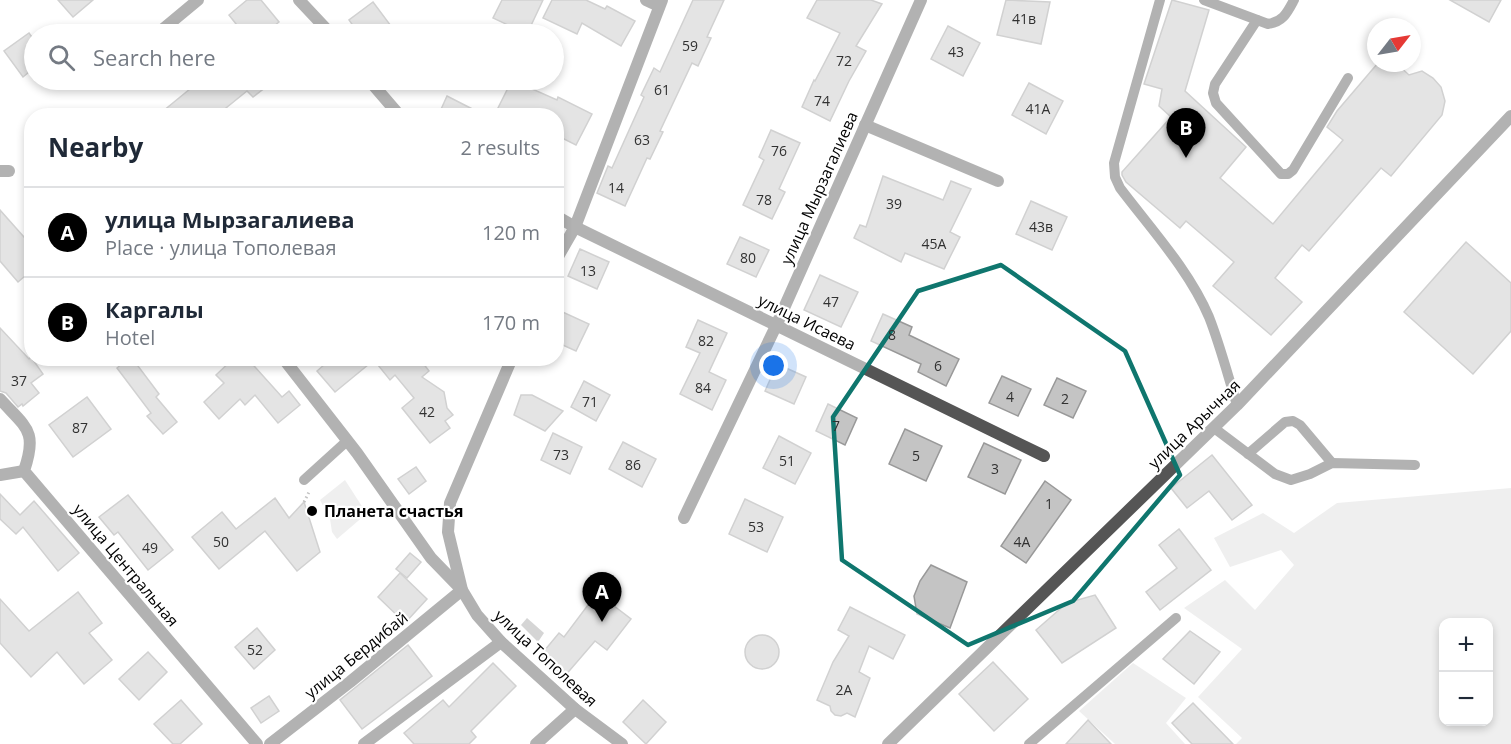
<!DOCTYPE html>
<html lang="en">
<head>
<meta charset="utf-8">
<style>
	:root { --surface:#fff; --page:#f6f6f7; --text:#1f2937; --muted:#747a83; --line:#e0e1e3; --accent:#000 }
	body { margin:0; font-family:"Open Sans",sans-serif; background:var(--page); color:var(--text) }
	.controls { position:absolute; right:18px; bottom:18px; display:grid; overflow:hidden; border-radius:12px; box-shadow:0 3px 9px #0003 }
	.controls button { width:54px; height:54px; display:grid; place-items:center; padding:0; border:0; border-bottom:2px solid var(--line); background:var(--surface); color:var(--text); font:30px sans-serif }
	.compass { position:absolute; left:1367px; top:18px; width:54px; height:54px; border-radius:50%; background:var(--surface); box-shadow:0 3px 9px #0003; rotate:59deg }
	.you { position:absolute; left:774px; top:366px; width:21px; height:21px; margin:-15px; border:4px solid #fff; border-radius:50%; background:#1a73e8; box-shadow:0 0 0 9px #1a73e833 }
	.badge { display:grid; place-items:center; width:39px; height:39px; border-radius:50%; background:var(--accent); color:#fff; font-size:20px; font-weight:700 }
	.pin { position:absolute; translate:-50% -50px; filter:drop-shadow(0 2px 3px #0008) }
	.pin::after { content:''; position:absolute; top:32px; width:21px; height:18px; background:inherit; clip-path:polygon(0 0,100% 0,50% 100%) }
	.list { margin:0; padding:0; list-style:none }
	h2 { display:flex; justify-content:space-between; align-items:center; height:78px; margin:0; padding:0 24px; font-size:26px }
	h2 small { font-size:20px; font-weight:400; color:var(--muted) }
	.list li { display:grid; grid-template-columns:39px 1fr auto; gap:18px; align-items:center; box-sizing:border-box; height:90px; padding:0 24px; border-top:2px solid var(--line) }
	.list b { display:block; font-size:22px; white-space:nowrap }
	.list p { margin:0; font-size:20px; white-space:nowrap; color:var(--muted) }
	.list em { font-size:20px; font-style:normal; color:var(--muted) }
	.icon { flex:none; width:33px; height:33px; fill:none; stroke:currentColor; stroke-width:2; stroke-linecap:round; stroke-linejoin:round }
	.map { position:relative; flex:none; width:1511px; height:744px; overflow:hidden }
	.search { position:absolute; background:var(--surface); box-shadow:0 3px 9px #0003; left:24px; top:24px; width:540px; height:66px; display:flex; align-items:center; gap:15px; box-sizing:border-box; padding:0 21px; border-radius:33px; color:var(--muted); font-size:22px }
	.panel { position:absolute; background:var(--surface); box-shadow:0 3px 9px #0003; left:24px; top:108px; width:540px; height:258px; border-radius:24px }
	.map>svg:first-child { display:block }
	.green { fill:#dcdcdc; fill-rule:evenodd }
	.water { fill:#a3a3a3 }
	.building { fill:#c4c4c4; stroke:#999; stroke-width:1.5 }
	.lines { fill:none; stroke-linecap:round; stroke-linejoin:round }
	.path { stroke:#777; stroke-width:3; stroke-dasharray:1.5 3; stroke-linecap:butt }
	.service { stroke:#555; stroke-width:10 }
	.minor { stroke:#555; stroke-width:12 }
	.tertiary { stroke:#555; stroke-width:12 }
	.marked { fill:none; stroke:#0f766e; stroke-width:4.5; stroke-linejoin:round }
	.poi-dot { fill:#000; stroke:#fff; stroke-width:2 }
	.labels { text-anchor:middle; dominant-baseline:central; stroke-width:4.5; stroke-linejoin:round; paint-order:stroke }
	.number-label { font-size:14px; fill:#313131 }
	.street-label { font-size:16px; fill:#000; stroke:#fff }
	.poi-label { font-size:16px; font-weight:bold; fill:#000; stroke:#fff; text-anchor:start }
</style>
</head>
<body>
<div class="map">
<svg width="1511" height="744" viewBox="0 0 1511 744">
	<rect width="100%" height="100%" fill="#fff"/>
	<g class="green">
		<polygon points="345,480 365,511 365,515 337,539 332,532 330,519 320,500"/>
		<path d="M1511,488V744H1236L1242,738L1198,697L1242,649L1184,608L1225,580L1255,610L1294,565L1281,550L1230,567L1214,538L1263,513L1294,533L1337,503ZM1444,622H1488V722H1444Z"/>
		<polygon points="1133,663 1186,698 1166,723 1185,744 1115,744 1079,711"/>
	</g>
	<polygon class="water" points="527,618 544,633 538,642 521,625"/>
	<g class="building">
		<polygon points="58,0 93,0 73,17"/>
		<polygon points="247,0 261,0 279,22 264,34 244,34 229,15"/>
		<polygon points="502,0 543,0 527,34 493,18"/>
		<polygon points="552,0 586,0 605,9 607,6 635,21 621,46 582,23 577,34 543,18"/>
		<polygon points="693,0 724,0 707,37 711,38 698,66 692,63 660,131 663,132 650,159 647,158 625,206 597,193 608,166 612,168 644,97 641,95 654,68 660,72"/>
		<polygon points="817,0 871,0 882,4 856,46 866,51 849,81 830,121 802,107 814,80 815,81 840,33 807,18"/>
		<polygon points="1006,0 1050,2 1041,44 997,35"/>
		<polygon points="1172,0 1209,10 1185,91 1246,147 1220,178 1273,224 1343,140 1327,127 1337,111 1378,63 1396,63 1409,75 1422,71 1433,78 1441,87 1445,101 1442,115 1391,176 1381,168 1309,251 1302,245 1275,278 1302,302 1271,335 1213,286 1234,262 1186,221 1180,228 1126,182 1122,175 1122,172 1171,117 1159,106 1162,89 1144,84"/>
		<polygon points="1450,0 1501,0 1489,22"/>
		<polygon points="373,2 391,26 380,34 359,34 349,20"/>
		<polygon points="948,26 980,43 963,76 931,59"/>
		<polygon points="29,33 34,40 34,68 23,77 4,51"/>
		<polygon points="201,80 275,80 253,97 247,91 216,116 157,116"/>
		<polygon points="512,80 557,100 558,97 592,114 576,145 556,135 556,116 509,116 497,110"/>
		<polygon points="1029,83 1063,101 1046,134 1012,115"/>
		<polygon points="447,96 486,116 438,116"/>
		<polygon points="771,130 800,143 779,189 785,192 772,219 743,205 764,160 759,157"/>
		<polygon points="883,176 943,200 951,181 971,189 950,232 960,237 944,269 905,253 901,262 854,238 860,225 866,227"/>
		<polygon points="1031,201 1067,217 1052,250 1016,234"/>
		<polygon points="0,210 32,246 32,270 18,282 0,261"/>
		<polygon points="740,237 769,250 756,277 727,264"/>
		<polygon points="1466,242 1511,283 1511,331 1473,374 1404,312"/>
		<polygon points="580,249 609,262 597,289 568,276"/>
		<polygon points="820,275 858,292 841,327 804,310"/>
		<polygon points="556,309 589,324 576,351 556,342"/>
		<polygon points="883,314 912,327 909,335 959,359 946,386 918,372 921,364 871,341"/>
		<polygon points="698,320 727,333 709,372 726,380 712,410 680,394 700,353 686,347"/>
		<polygon points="0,328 29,359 31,357 43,374 31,383 39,393 23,406 22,404 18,407 6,393 0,391"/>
		<polygon points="129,358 132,358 159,394 156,397 177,422 163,434 147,416 151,413 117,368"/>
		<polygon points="234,358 247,358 282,397 289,391 300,405 278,423 255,395 245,405 240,399 219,419 204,402 224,383 216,375"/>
		<polygon points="332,358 419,358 429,371 422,377 444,392 447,408 453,415 445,421 450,428 430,443 402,408 414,398 395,375 390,380 374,360 335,392 317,371"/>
		<polygon points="777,364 806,377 794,404 765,391"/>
		<polygon points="1002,376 1031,389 1018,416 989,403"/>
		<polygon points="1057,378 1086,391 1073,418 1044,405"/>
		<polygon points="584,381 610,395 596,421 571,407"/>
		<polygon points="521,395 532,395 563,411 545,431 514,415"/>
		<polygon points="87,397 111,429 73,457 49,425"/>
		<polygon points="828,404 857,418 845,445 816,431"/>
		<polygon points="905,429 942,446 926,481 889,464"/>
		<polygon points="553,433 582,447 570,474 541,460"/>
		<polygon points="779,436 811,453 795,484 763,468"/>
		<polygon points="623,442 656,459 642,487 609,469"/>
		<polygon points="984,443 1021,460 1005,494 968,477"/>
		<polygon points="1212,455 1252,505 1232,520 1209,491 1187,508 1171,488"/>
		<polygon points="416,467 426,481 409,494 398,479"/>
		<polygon points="1045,481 1071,500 1026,563 1001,546"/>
		<polygon points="0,494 20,515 34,501 79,553 58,571 23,527 16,534 0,519"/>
		<polygon points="128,495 173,550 148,570 118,532 114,535 99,517"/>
		<polygon points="275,498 289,518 304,502 320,552 297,571 265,531 219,569 192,537 222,512 236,529"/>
		<polygon points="745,499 783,517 767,552 729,534"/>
		<polygon points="1179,529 1211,570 1160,610 1146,592 1177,568 1159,545"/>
		<polygon points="410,553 421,562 407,578 396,569"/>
		<polygon points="931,565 967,582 950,628 917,614 914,596 920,581"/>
		<polygon points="400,573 427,599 405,623 378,597"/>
		<polygon points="78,592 102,623 89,633 112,660 84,684 57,652 31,677 0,643 0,599 29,631"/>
		<polygon points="597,593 631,619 607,650 595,641 564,677 540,656 559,633 564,637"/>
		<polygon points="1095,595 1116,628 1062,663 1036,630 1067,603"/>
		<polygon points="850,607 905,635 893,659 869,646 859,672 870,678 855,717 847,713 841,716 835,715 831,711 830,706 817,700 833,662 849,636 838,630"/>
		<polygon points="257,628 275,650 254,669 235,647"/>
		<polygon points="1190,631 1220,652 1194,684 1163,659"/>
		<circle cx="762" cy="652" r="17"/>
		<polygon points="408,645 432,676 362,729 340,700"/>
		<polygon points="148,652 167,672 139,700 119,679"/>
		<polygon points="993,662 1028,699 994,731 959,694"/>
		<polygon points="493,663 516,686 471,731 476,737 469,744 414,744 404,733 443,700 449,707"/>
		<polygon points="269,696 279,711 261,723 251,708"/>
		<polygon points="181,700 202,724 180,744 173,744 154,724"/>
		<polygon points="643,700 666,722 646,744 623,722"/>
		<polygon points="1193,703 1233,744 1192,744 1172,723"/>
		<polygon points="1088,720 1111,744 1066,744"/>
	</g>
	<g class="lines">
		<polyline class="path" points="304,502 309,492"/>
		<g class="service">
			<path d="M1160,0L1114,163L1115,177L1120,188C1151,229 1189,270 1209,317C1220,345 1228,376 1237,405"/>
			<path d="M1204,0L1268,24C1283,22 1287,13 1294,0"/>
			<polyline points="1257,20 1215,84 1213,93 1216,103 1281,174 1288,174 1293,170 1348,78"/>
			<polyline points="1214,428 1275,474 1291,480 1310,474 1332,463 1415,465"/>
			<polyline points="1248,454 1285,422 1293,421 1300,425 1332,463"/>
			<polyline points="304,480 347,441"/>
			<polyline points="1029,744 1176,618"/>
		</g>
		<g class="minor">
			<polyline points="299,0 331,34"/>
			<polyline points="646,0 659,6"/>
			<polyline points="157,34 198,0"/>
			<polyline points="369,80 400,116"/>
			<polyline points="99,84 104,80"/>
			<polyline points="865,125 998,181"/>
			<polyline points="0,171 9,171"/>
			<polyline points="556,216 575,227 1044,456"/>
			<path d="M0,399C26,428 38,430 24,471L257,744"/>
			<polyline points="0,475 24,471"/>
			<polyline points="684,518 776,326 921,0"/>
			<polyline points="270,744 350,682 462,590 431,558 357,453 283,358"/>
			<polyline points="364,744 501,642"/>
			<polyline points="536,744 575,709"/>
			<polyline points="888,744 1237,405 1511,116"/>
		</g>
		<g class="tertiary">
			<polyline points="556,260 575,227 662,0"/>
			<polyline points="512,358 450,503 448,532 462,590 477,615 501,642 575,709 622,744"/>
		</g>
	</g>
	<path d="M0 0H1511V744H0ZM1001,265L1125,351L1180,475L1073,601L968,645L842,560L833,417L918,291Z" fill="#fff" fill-opacity=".55" fill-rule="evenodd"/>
	<path class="marked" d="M1001,265L1125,351L1180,475L1073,601L968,645L842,560L833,417L918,291Z"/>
	<circle class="poi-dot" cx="312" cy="511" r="6"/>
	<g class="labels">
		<g class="number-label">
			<text x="1024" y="18">41в</text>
			<text x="690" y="45">59</text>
			<text x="956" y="51">43</text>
			<text x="844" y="60">72</text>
			<text x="662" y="89">61</text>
			<text x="822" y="100">74</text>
			<text x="1038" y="108">41А</text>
			<text x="642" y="139">63</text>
			<text x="779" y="150">76</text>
			<text x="616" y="187">14</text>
			<text x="764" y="199">78</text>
			<text x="894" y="203">39</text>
			<text x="1041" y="226">43в</text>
			<text x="934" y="243">45А</text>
			<text x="748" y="257">80</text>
			<text x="588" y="270">13</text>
			<text x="831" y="301">47</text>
			<text x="892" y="334">8</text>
			<text x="706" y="340">82</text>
			<text x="938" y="365">6</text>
			<text x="19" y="380">37</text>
			<text x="703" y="387">84</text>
			<text x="1010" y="396">4</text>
			<text x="1065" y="398">2</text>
			<text x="590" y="401">71</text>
			<text x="427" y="411">42</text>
			<text x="836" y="425">7</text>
			<text x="80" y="427">87</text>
			<text x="561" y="454">73</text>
			<text x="916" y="455">5</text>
			<text x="787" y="460">51</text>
			<text x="633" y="464">86</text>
			<text x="995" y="468">3</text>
			<text x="1049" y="503">1</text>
			<text x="756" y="526">53</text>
			<text x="221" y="541">50</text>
			<text x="1022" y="541">4А</text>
			<text x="150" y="547">49</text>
			<text x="255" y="649">52</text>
			<text x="844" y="689">2А</text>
		</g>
		<g class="street-label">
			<text transform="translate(819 188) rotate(-66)">улица Мырзагалиева</text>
			<text transform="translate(807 322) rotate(26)">улица Исаева</text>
			<text transform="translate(1194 424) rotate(-44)">улица Арычная</text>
			<text transform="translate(126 565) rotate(50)">улица Центральная</text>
			<text transform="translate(356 655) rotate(-39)">улица Бердибай</text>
			<text transform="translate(546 658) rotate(43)">улица Тополевая</text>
		</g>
		<g class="poi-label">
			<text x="324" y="511">Планета счастья</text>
		</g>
	</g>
</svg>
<div class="controls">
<button>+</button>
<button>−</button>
</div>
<svg class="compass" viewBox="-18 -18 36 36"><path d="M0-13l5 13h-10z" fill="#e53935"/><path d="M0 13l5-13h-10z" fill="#747a83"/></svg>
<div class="you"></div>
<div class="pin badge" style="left:602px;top:622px">A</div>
<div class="pin badge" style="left:1186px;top:158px">B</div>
<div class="search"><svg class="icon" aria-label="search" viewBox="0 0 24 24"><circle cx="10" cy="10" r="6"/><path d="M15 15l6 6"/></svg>Search here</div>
<section class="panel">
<h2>Nearby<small>2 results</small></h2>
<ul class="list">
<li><span class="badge">A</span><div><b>улица Мырзагалиева</b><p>Place · улица Тополевая</p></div><em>120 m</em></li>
<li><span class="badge">B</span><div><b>Каргалы</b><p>Hotel</p></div><em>170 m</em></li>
</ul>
</section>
</div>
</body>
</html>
